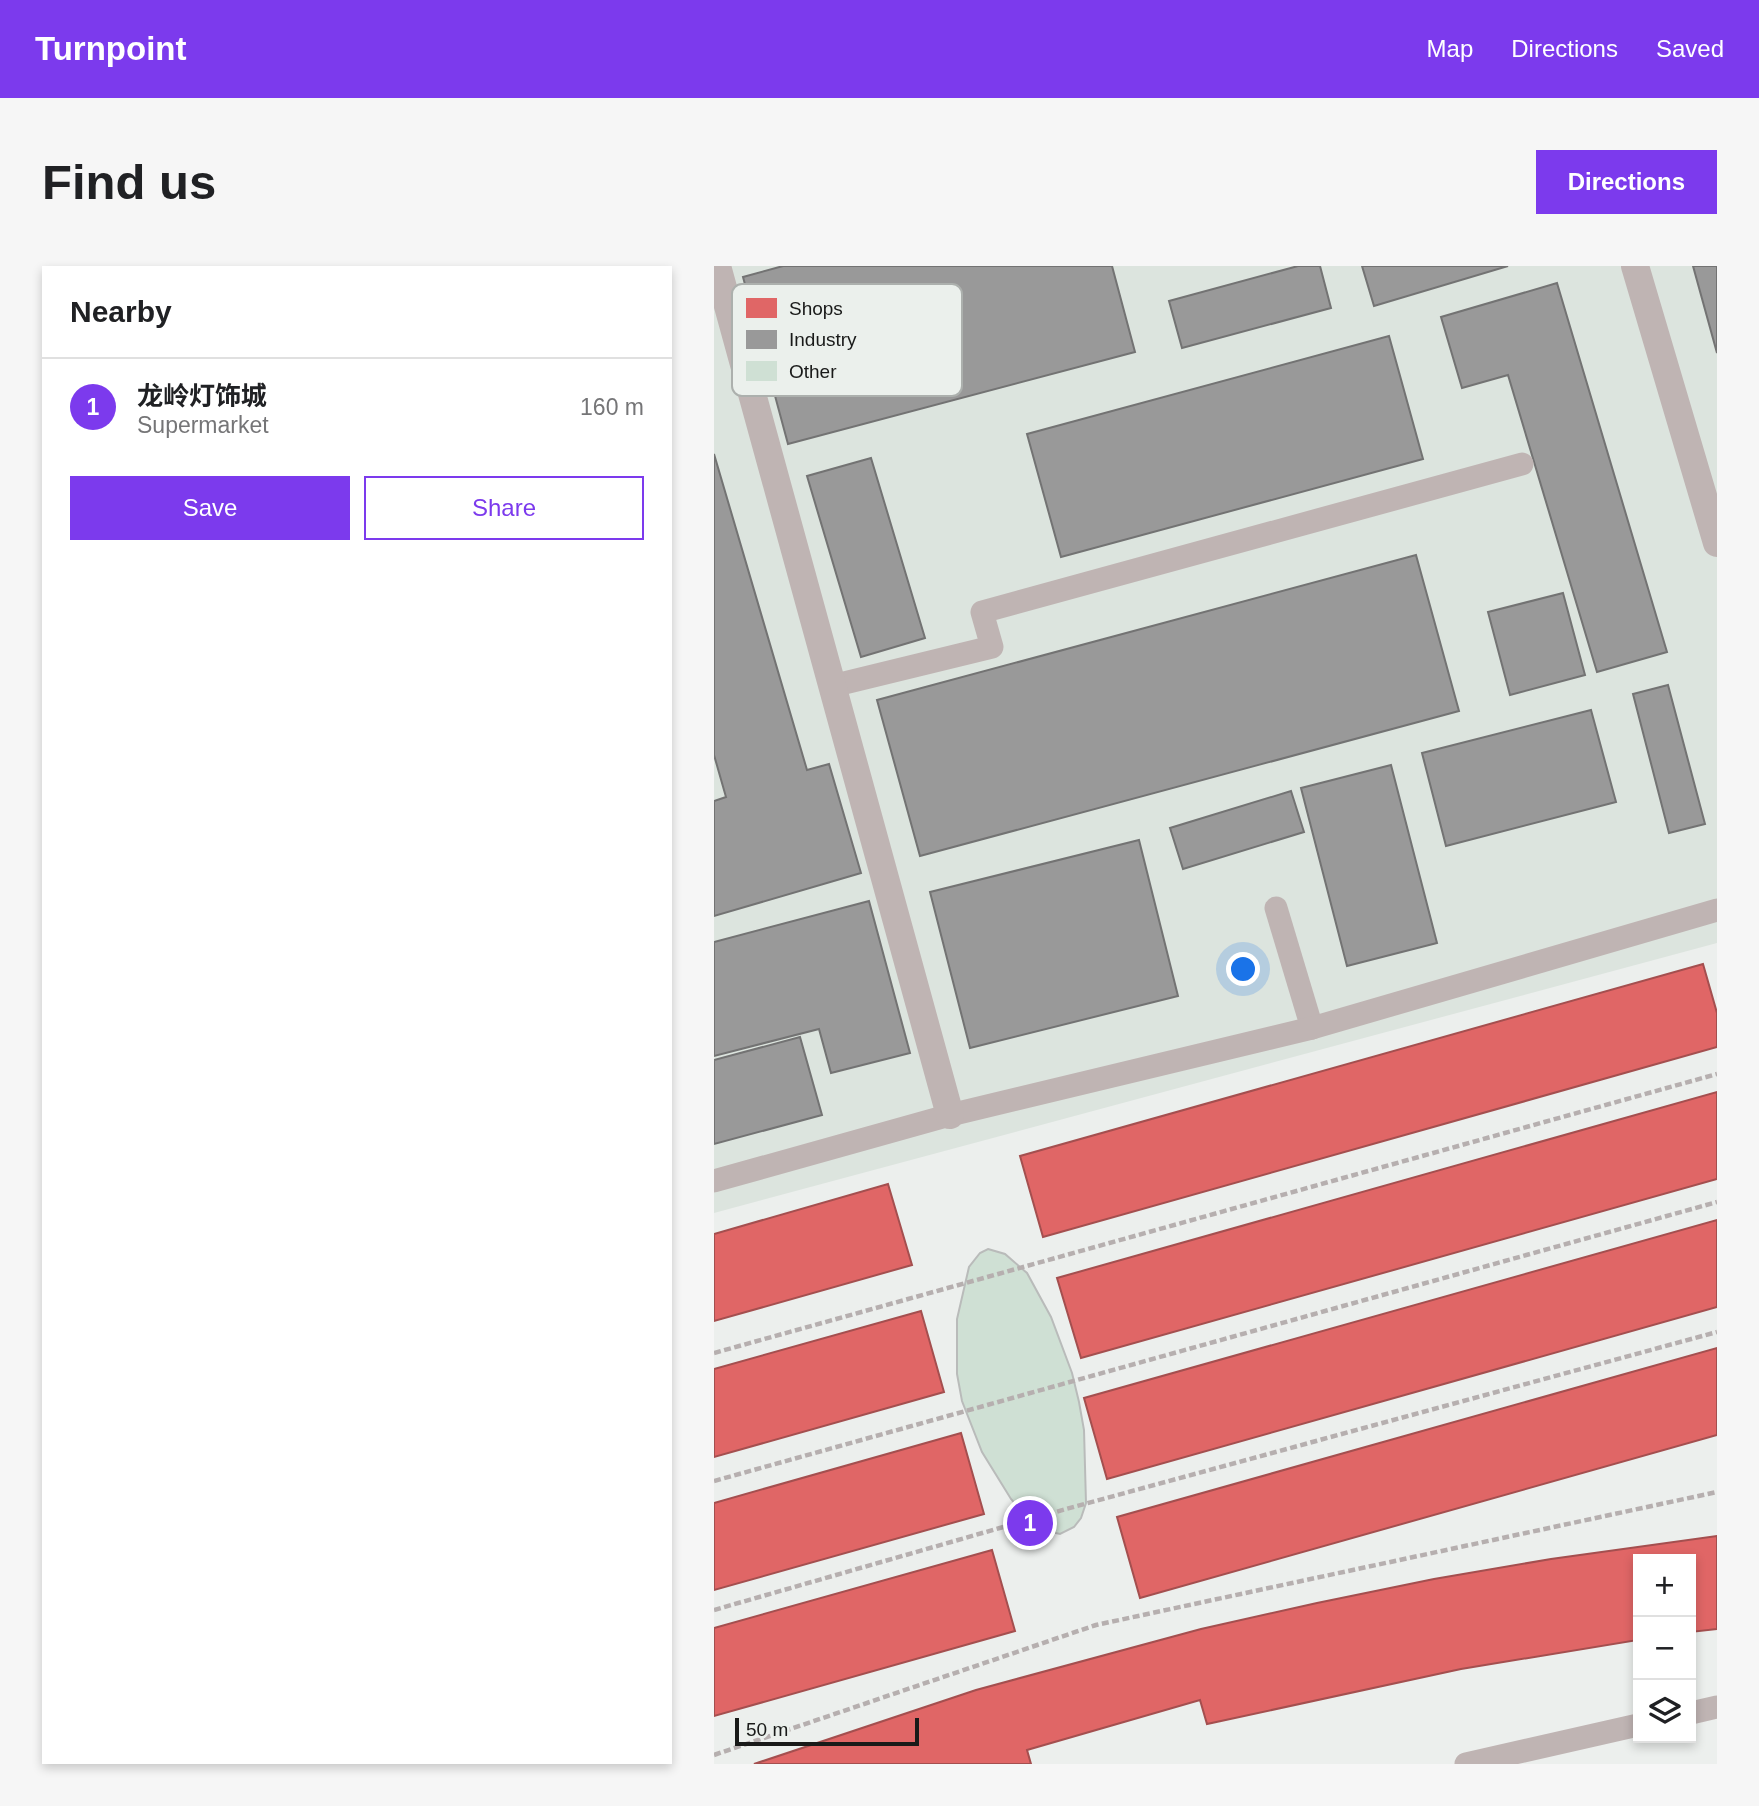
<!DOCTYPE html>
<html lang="en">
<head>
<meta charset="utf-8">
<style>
	:root { --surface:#fff; --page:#f6f6f6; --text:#202124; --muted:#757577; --line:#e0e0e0; --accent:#7c3aed }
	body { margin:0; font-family:Helvetica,"Noto Sans SC",sans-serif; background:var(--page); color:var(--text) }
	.controls { position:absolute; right:21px; bottom:21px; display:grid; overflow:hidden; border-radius:0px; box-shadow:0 4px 10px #0003 }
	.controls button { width:63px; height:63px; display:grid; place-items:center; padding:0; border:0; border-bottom:2px solid var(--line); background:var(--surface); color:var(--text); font:35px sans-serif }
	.scale { position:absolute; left:21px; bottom:18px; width:184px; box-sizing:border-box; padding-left:7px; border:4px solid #191a19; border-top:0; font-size:19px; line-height:24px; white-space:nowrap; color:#191a19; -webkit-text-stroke:5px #ebf0ec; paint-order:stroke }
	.you { position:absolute; left:530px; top:704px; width:24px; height:24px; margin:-18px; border:5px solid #fff; border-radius:50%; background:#1a73e8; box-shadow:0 0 0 10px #1a73e833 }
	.badge { display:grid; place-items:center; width:46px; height:46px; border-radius:50%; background:var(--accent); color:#fff; font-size:23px; font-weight:700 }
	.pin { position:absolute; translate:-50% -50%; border:4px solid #fff; box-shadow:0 2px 7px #0006 }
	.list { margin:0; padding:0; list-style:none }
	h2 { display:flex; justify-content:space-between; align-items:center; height:91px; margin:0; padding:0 28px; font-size:30px }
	h2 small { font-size:23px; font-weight:400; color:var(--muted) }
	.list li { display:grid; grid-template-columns:46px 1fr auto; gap:21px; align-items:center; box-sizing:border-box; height:98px; padding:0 28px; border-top:2px solid var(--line) }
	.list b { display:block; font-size:26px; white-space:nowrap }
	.list p { margin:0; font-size:23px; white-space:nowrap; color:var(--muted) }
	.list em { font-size:23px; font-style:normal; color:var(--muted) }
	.actions { display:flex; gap:14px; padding:21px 28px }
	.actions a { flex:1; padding:16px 0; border:2px solid var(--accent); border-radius:0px; text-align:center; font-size:24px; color:var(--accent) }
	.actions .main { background:var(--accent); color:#fff }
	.icon { flex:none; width:38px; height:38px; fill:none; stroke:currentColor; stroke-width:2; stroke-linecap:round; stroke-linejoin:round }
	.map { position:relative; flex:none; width:1003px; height:1498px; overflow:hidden; border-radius:0px }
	header { display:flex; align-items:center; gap:42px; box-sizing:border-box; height:98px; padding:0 35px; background:var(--accent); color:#fff }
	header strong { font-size:33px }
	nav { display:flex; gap:38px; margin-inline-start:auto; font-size:24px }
	.intro { display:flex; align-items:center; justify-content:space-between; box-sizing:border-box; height:168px; padding:0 42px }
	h1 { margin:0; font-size:49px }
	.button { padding:18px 32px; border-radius:0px; background:var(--accent); color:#fff; font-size:24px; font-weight:700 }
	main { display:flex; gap:42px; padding:0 42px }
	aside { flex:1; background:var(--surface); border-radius:0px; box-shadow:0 4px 10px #0003 }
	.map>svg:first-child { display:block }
	.built { fill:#dce4de }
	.shops { fill:#e06666; stroke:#a44f4f; stroke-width:2 }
	.industry { fill:#999; stroke:#737373; stroke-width:2 }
	.building { fill:#cfe0d4; stroke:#b9bbba; stroke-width:2 }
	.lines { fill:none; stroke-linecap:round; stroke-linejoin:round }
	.path { stroke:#b6afaf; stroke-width:4.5; stroke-dasharray:7 3.5; stroke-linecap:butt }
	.minor { stroke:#bfb4b3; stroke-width:23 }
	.tertiary { stroke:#bfb4b3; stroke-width:28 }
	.key { fill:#ebf0ec; stroke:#acb0ad; stroke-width:2 }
	.key-label { font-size:19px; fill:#191a19 }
</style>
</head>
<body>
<header>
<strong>Turnpoint</strong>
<nav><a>Map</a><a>Directions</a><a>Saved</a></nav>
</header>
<div class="intro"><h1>Find us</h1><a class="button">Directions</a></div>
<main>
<aside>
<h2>Nearby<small></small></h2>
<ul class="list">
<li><span class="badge">1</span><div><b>龙岭灯饰城</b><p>Supermarket</p></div><em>160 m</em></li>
</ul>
<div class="actions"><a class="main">Save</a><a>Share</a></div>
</aside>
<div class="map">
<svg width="1003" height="1498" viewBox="0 0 1003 1498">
	<rect width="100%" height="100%" fill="#ecefed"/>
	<polygon class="built" points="0,0 1003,0 1003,677 0,947"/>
	<g class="shops">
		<polygon points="989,698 1003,747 1003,781 329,971 306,890"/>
		<polygon points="1003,826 1003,913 367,1092 343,1012"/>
		<polygon points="174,918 198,999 0,1055 0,968"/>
		<polygon points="1003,954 1003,1041 393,1213 370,1132"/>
		<polygon points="207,1045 230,1126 0,1191 0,1103"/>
		<polygon points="1003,1082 1003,1169 426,1332 403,1251"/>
		<polygon points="247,1167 270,1248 0,1324 0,1237"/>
		<polygon points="1003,1270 1003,1363 977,1366 977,1293 924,1293 924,1374 747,1403 493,1458 486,1434 313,1484 317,1498 40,1498 262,1424 487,1363 603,1337 720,1313 837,1293"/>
		<polygon points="278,1284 301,1365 0,1450 0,1362"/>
	</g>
	<g class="industry">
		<polygon points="69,0 398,0 421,86 74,178 29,11"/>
		<polygon points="584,0 606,0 617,42 468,82 455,35"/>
		<polygon points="648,0 794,0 660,40"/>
		<polygon points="979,0 1003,0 1003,87"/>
		<polygon points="843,17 953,386 883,406 794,109 748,122 727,51"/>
		<polygon points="675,70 709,193 347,291 313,168"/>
		<polygon points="0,188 93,504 115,498 147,607 0,650 0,535 12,531 0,489"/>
		<polygon points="157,192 211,372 147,391 93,210"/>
		<polygon points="702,289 745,445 206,590 163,434"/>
		<polygon points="849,327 871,409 796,429 774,346"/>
		<polygon points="954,419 991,558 955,567 919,428"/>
		<polygon points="877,444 902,536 732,580 708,487"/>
		<polygon points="677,499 723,677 633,700 587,522"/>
		<polygon points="577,525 590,566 469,603 456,562"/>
		<polygon points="425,574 464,730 256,782 216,626"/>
		<polygon points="155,635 196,787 117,807 105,763 0,790 0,676"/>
		<polygon points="86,771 108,849 0,878 0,794"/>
	</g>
	<polygon class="building" points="274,983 291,988 313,1007 337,1051 358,1107 365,1136 370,1164 372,1237 367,1252 360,1261 346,1268 328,1264 315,1254 297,1233 268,1186 248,1135 243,1108 243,1053 255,1001 266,987"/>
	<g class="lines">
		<g class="path">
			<polyline points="0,1087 1003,808"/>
			<polyline points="0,1215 1003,936"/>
			<polyline points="0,1344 352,1243 1003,1066"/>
			<polyline points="0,1489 382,1359 1003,1226"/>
		</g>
		<g class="minor">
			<polyline points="118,420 278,381 268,346 808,198"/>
			<polyline points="562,642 598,762"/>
			<polyline points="0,915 236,849 598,762 1003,644"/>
			<polyline points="977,1447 1003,1441"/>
			<polyline points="752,1498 924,1459"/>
		</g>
		<g class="tertiary">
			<polyline points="3,0 236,849"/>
			<polyline points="921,0 1003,277"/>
		</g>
	</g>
	<rect x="18" y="18" width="230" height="112" rx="10" class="key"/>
	<rect x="32" y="32" width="31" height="20" fill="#e06666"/>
	<rect x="32" y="64" width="31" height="19" fill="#999"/>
	<rect x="32" y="95" width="31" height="20" fill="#cfe0d4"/>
	<g class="key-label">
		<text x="75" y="49">Shops</text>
		<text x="75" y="80">Industry</text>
		<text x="75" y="112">Other</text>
	</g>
</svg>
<div class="controls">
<button>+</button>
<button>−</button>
<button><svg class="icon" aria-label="layers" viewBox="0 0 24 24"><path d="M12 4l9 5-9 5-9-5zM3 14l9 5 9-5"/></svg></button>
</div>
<div class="scale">50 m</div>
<div class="you"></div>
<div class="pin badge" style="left:316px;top:1257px">1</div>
</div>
</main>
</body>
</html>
